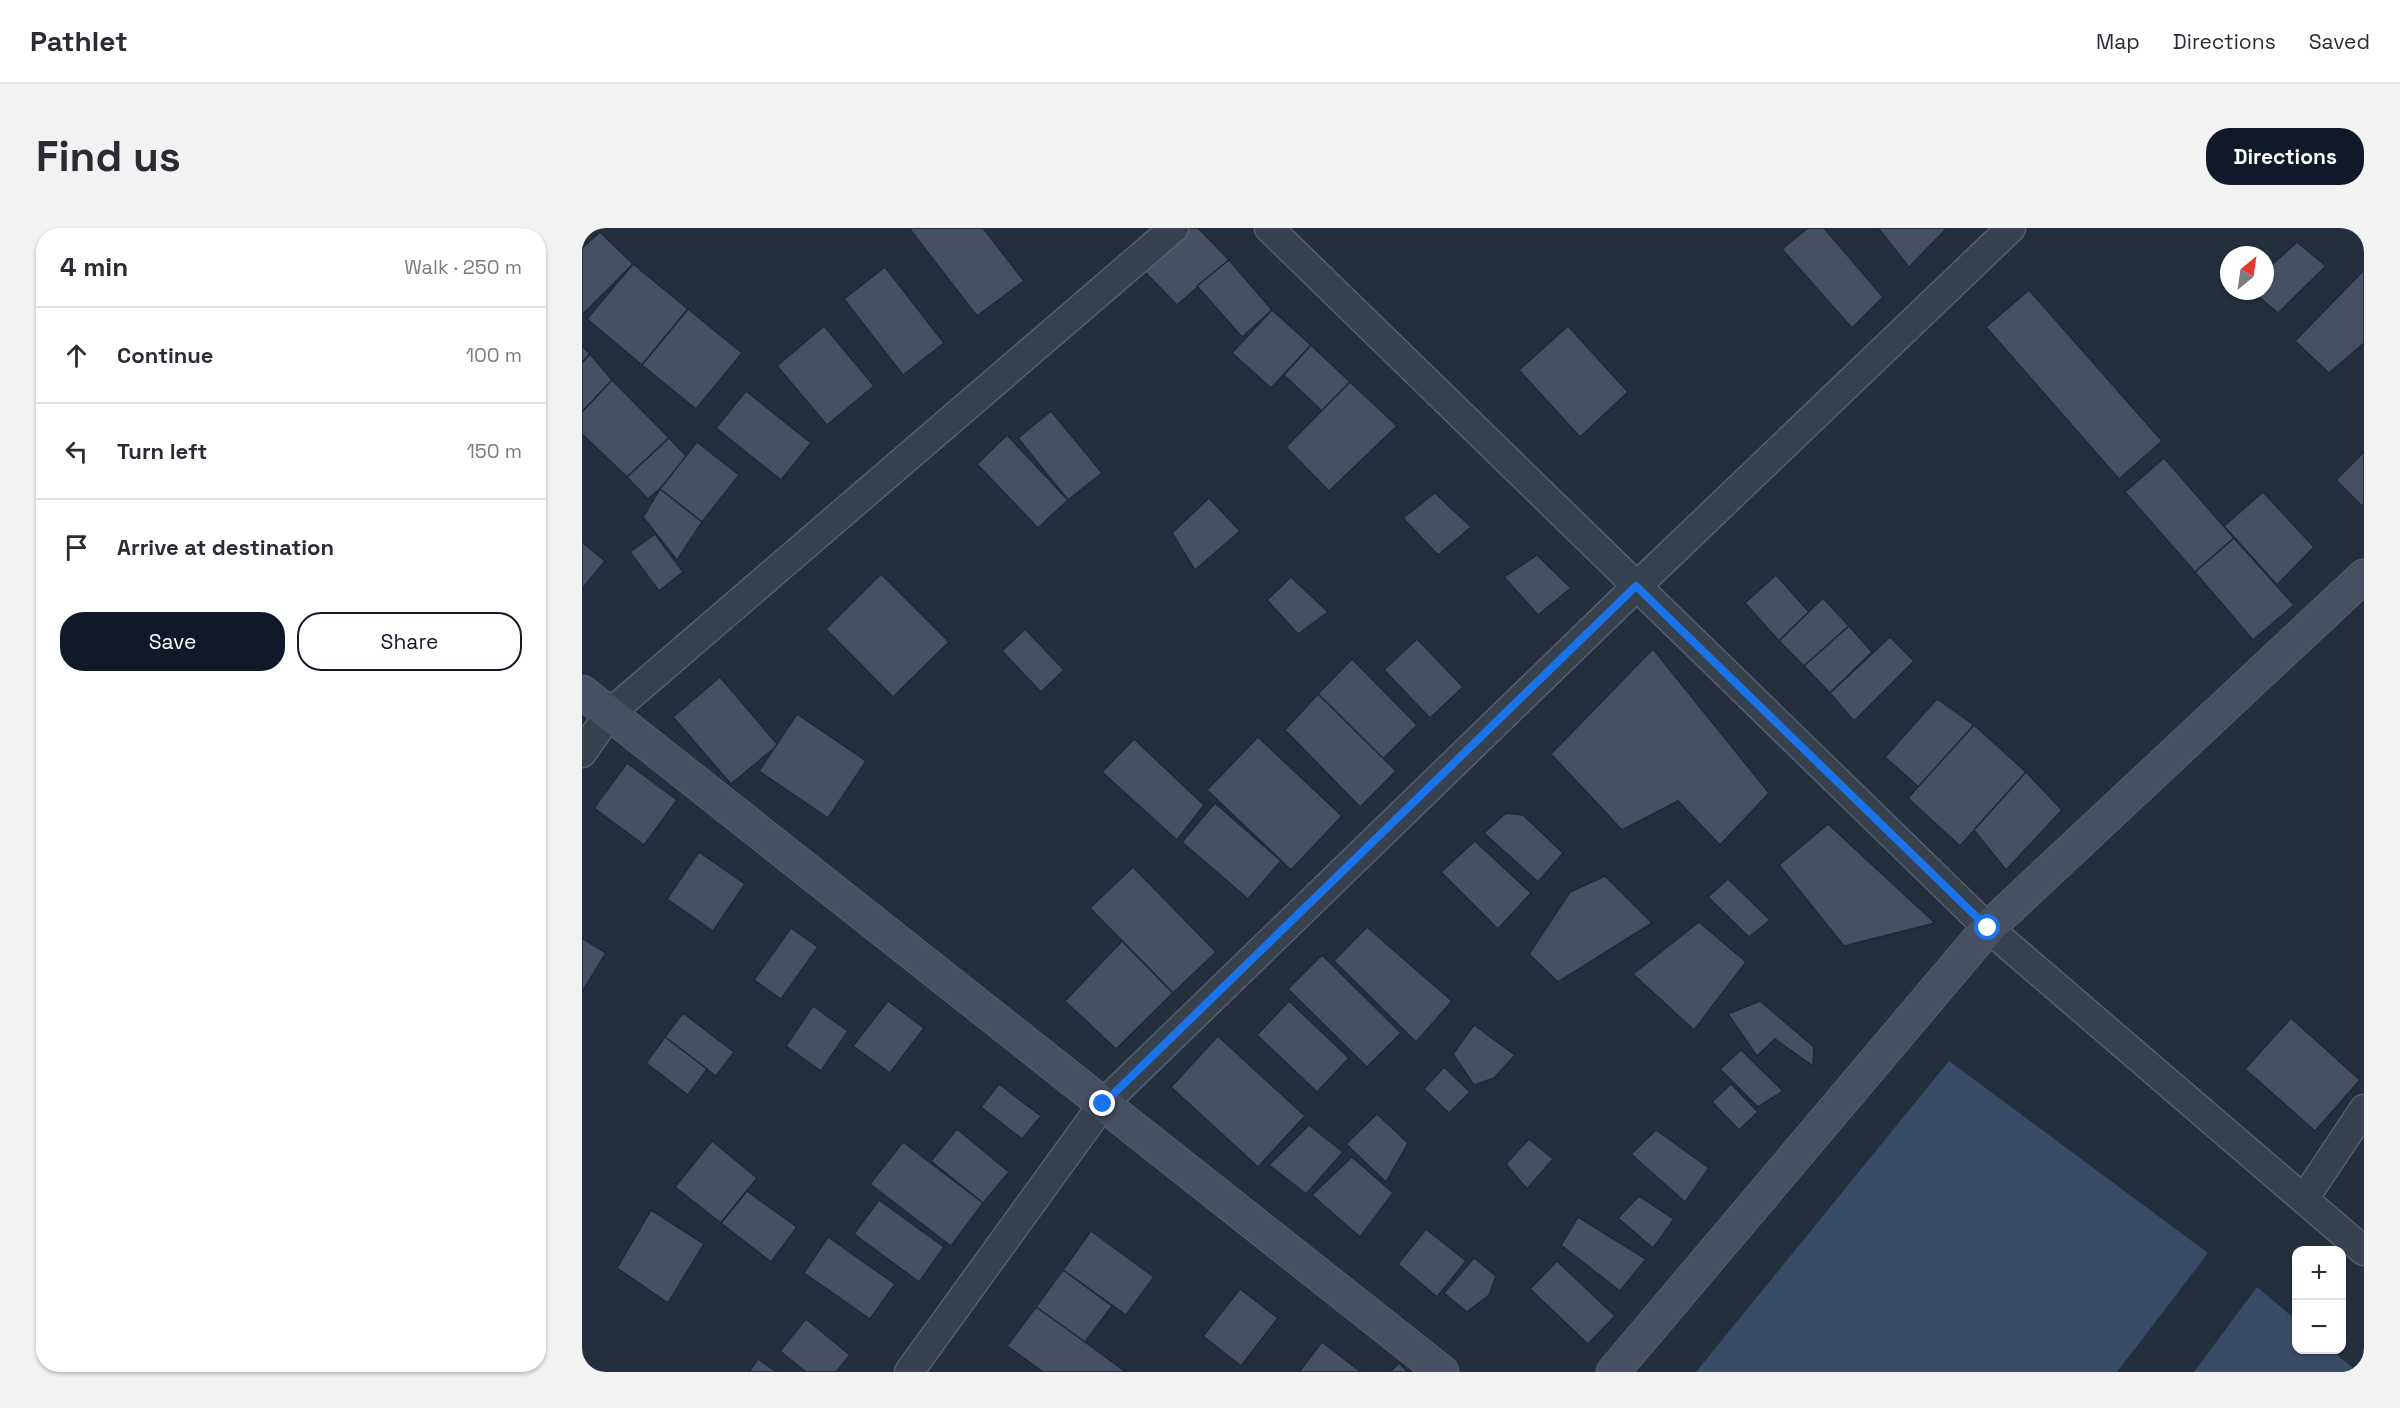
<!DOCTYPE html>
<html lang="en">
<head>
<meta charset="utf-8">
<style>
	:root { --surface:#fff; --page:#f2f2f3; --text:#2b2b33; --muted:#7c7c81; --line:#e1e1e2; --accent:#111827 }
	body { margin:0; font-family:"Space Grotesk",sans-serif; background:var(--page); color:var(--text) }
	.controls { position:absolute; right:18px; bottom:18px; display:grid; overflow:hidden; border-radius:12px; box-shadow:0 2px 4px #0004 }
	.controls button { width:54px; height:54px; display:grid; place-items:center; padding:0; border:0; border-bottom:2px solid var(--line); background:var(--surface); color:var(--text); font:30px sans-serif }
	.compass { position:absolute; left:1638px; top:18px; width:54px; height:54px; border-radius:50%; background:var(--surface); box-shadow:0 2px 4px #0004; rotate:29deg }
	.stop { position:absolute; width:18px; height:18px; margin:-14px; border:4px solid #1a73e8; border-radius:50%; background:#fff }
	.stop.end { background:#1a73e8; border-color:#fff; box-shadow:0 2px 6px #0008 }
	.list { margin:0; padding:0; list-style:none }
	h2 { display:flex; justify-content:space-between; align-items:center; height:78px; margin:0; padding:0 24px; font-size:26px }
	h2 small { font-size:20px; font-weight:400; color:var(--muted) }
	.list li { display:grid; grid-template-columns:39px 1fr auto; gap:18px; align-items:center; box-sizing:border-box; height:96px; padding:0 24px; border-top:2px solid var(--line) }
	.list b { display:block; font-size:22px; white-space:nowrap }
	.list em { font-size:20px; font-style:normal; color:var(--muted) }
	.actions { display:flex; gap:12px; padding:18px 24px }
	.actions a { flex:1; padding:14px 0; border:2px solid var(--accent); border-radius:24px; text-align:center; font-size:21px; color:var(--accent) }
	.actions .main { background:var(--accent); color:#fff }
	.icon { flex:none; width:33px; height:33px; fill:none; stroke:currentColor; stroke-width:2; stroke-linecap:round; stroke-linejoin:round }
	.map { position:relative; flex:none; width:1782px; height:1144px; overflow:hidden; border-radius:24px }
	header { display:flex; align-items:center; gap:36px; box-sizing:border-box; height:84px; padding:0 30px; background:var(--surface); border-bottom:2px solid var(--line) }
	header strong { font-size:28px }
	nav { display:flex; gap:33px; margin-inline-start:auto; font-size:21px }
	.intro { display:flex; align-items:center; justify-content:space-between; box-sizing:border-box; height:144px; padding:0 36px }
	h1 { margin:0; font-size:42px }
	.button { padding:15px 27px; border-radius:24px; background:var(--accent); color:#fff; font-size:21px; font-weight:700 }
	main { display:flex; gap:36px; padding:0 36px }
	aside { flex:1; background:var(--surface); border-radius:24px; box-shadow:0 2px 4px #0004 }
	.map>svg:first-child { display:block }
	.water { fill:#394c67 }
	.building { fill:#455162; stroke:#1f2835; stroke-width:1.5 }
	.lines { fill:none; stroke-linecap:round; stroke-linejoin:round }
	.street-casing { stroke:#565f6c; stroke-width:31 }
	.secondary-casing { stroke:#565f6c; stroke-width:35 }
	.street { stroke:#38414e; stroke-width:28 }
	.secondary { stroke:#465061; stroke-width:33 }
	.route { stroke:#1a73e8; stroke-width:8 }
</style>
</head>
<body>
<header>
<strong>Pathlet</strong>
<nav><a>Map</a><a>Directions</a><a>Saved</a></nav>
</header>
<div class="intro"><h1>Find us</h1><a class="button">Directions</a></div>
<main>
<aside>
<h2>4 min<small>Walk · 250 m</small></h2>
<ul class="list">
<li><svg class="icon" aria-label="ahead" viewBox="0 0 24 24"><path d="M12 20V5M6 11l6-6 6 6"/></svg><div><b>Continue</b></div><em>100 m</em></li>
<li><svg class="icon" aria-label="left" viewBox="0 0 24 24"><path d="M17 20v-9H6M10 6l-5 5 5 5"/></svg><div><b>Turn left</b></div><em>150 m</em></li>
<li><svg class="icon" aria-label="arrive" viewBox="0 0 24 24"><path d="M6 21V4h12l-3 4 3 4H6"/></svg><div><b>Arrive at destination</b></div></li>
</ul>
<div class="actions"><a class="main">Save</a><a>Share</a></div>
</aside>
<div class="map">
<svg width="1782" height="1144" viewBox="0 0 1782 1144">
	<rect width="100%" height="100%" fill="#242f3e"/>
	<g class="water">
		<polygon points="1367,833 1626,1025 1535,1144 1114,1144"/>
		<polygon points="1675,1059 1714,1092 1714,1122 1749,1122 1776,1144 1612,1144"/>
	</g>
	<g class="building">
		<polygon points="327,0 401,0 442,53 395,88"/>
		<polygon points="608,0 616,0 647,32 595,77 563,44"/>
		<polygon points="1226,0 1242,0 1301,69 1270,100 1200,21"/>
		<polygon points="1296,0 1365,0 1327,39"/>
		<polygon points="18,4 51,36 0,87 0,20"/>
		<polygon points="1715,14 1744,38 1696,85 1670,63 1683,63 1683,43"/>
		<polygon points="647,32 690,82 660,109 615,58"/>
		<polygon points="51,36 106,81 60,137 5,91"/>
		<polygon points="303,39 362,115 321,147 262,71"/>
		<polygon points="1782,42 1782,115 1747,145 1713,113"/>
		<polygon points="1447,62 1580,213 1537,251 1404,99"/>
		<polygon points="106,81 160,125 114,181 60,137"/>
		<polygon points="690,82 729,117 689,160 650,125"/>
		<polygon points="242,98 292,158 245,197 195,138"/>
		<polygon points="986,98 1046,164 998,209 937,142"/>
		<polygon points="729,117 768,154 740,183 702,147"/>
		<polygon points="0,118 8,126 0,134"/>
		<polygon points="8,126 30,152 0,184 0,135"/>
		<polygon points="30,152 87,210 45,249 0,206 0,184"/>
		<polygon points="768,154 815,198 747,263 704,219"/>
		<polygon points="164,163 229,215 199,252 134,200"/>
		<polygon points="469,183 520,245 486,272 436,210"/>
		<polygon points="425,207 486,272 456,300 395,236"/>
		<polygon points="87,210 109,233 66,271 45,249"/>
		<polygon points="115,214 157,247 120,294 78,261"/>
		<polygon points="1782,224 1782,276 1780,278 1754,252"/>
		<polygon points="1582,230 1652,310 1613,344 1543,264"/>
		<polygon points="78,261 120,294 95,332 61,289"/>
		<polygon points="1681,264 1732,319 1695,357 1642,298"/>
		<polygon points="853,265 889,299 856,327 821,290"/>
		<polygon points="627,270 658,303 613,342 590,305"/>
		<polygon points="73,306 101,344 77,363 48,324"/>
		<polygon points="1652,310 1712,377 1671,412 1613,344"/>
		<polygon points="0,314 23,333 0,361"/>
		<polygon points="955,327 989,360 956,387 922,349"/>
		<polygon points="299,346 367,414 311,469 244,401"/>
		<polygon points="1194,347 1227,384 1197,413 1163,375"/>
		<polygon points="709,349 746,384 716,406 685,372"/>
		<polygon points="1241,370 1267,398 1222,438 1197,413"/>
		<polygon points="1267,398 1290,424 1248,465 1222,438"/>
		<polygon points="443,401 482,442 459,464 420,423"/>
		<polygon points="1308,409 1332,433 1272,493 1248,465"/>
		<polygon points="835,411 881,459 848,490 802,442"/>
		<polygon points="1071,421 1187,565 1138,617 1096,573 1040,602 969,526"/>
		<polygon points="770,431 835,497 801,531 736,466"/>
		<polygon points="138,449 196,517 149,556 91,489"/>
		<polygon points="736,466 814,543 778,579 703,502"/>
		<polygon points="1355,471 1392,497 1340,562 1303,529"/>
		<polygon points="215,486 284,533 246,590 177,543"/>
		<polygon points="1392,497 1444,544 1378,618 1326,570"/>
		<polygon points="676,509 760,588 709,642 625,562"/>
		<polygon points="552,511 622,577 595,612 520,544"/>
		<polygon points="45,535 95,572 62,617 12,580"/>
		<polygon points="1444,544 1480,582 1424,642 1392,602"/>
		<polygon points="633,575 699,633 666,671 600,614"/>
		<polygon points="924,585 941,587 981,625 956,654 902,605"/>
		<polygon points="1246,596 1353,695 1262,718 1197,637"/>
		<polygon points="893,613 949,665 916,701 859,644"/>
		<polygon points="117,624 163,656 131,703 85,671"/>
		<polygon points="551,639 634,724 591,765 508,680"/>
		<polygon points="1023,648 1070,695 976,754 947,726 988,664"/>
		<polygon points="1146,651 1188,692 1167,709 1126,669"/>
		<polygon points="1117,694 1164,734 1112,802 1051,746"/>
		<polygon points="785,699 870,773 834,814 752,733"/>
		<polygon points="209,700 236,719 199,771 172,752"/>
		<polygon points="0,710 24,725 0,764"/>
		<polygon points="540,713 591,765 534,821 483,773"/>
		<polygon points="740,727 819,805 785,839 706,761"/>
		<polygon points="306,773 342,800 308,845 271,818"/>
		<polygon points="707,773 767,830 735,864 675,807"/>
		<polygon points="1178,773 1232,819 1231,838 1193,811 1175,828 1146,786"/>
		<polygon points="231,778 266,803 239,843 204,818"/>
		<polygon points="101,785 152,824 134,848 83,809"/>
		<polygon points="1709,790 1778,852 1733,903 1663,841"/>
		<polygon points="892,797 933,827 912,850 892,857 871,826"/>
		<polygon points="636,808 723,888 676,939 589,859"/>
		<polygon points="83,809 125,841 106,867 64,835"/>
		<polygon points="1159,822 1201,863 1176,879 1138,841"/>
		<polygon points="862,839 888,864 867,885 842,861"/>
		<polygon points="417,856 459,888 440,911 399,879"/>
		<polygon points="1149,856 1176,884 1157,902 1130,874"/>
		<polygon points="795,886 826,915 804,954 764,916"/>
		<polygon points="727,897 761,924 724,966 687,937"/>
		<polygon points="375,901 427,944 401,975 349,933"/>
		<polygon points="1074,902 1127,940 1103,974 1049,926"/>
		<polygon points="947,911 971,931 945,961 924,936"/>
		<polygon points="130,913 175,950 139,995 93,959"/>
		<polygon points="321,914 401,975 369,1018 288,956"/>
		<polygon points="770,929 811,965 778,1009 730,967"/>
		<polygon points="165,963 215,999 189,1034 139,995"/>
		<polygon points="1057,968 1092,991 1071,1020 1036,990"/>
		<polygon points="297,972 362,1019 337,1054 272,1006"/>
		<polygon points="69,982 122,1016 86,1075 35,1040"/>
		<polygon points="996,989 1064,1031 1038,1063 979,1017"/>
		<polygon points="844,1001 884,1033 855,1069 816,1036"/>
		<polygon points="509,1003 572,1049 544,1087 481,1042"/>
		<polygon points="246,1009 313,1056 288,1091 222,1045"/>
		<polygon points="892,1030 914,1048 907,1067 885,1084 862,1065"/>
		<polygon points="975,1033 1033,1088 1006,1116 948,1061"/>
		<polygon points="481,1042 530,1078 503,1114 454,1079"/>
		<polygon points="658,1061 696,1090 659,1138 621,1108"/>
		<polygon points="454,1079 503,1114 544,1144 461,1144 425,1118"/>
		<polygon points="224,1091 268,1127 254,1144 224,1144 198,1123"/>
		<polygon points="740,1114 779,1144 717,1144"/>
		<polygon points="176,1131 195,1144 167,1144"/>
		<polygon points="817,1135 826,1144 808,1144"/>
	</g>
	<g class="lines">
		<defs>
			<g id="street">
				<polyline points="687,0 1406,700 1782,1023"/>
				<polyline points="0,525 27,486 592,0"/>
				<polyline points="1722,971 1782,881"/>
				<polyline points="327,1144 521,876 1055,358 1429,0"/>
			</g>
			<g id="secondary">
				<polyline points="0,464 860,1144"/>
				<polyline points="1031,1144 1406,700 1782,348"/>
			</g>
		</defs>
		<use href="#street" class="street-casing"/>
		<use href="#secondary" class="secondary-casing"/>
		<use href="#street" class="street"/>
		<use href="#secondary" class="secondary"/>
	</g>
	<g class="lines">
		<polyline class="route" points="521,876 1054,358 1406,700"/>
	</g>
</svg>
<div class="controls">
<button>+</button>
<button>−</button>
</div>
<svg class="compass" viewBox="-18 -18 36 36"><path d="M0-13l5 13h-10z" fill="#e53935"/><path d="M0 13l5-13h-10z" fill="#7c7c81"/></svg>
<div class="stop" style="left:1406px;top:700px"></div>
<div class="stop end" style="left:521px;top:876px"></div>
</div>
</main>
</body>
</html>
